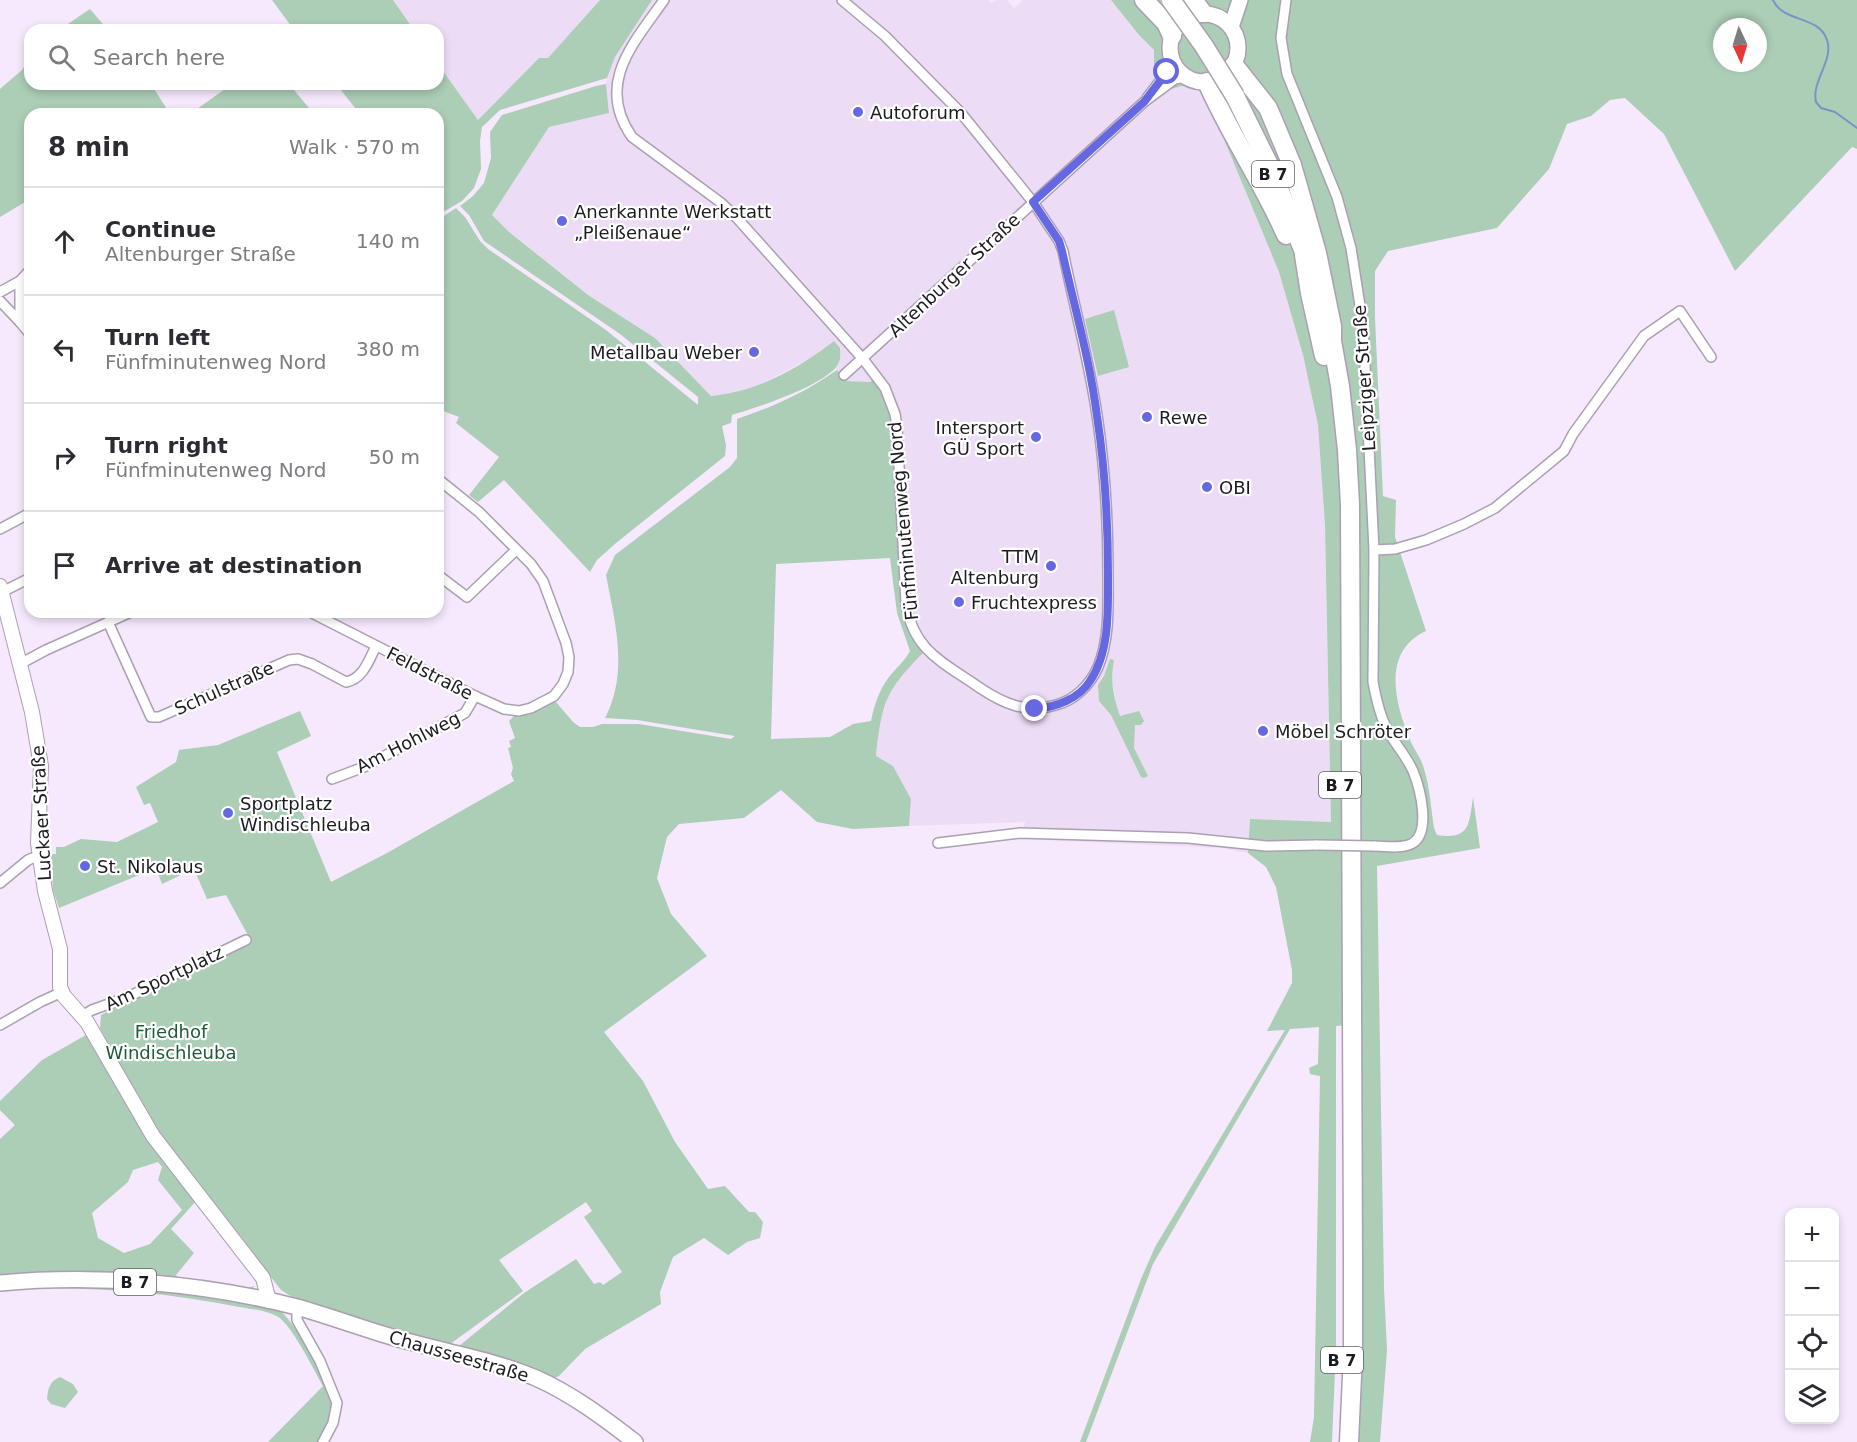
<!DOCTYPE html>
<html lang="en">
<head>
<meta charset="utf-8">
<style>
	:root { --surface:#fff; --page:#f2f2f3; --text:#2b2b33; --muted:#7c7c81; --line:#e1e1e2 }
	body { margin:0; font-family:"DejaVu Sans",sans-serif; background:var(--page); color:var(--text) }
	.controls { position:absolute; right:18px; bottom:18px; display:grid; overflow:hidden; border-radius:12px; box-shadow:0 3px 9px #0003 }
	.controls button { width:54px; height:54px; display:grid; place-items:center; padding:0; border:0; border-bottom:2px solid var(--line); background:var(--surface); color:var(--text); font:30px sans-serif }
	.compass { position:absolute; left:1713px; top:18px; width:54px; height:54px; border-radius:50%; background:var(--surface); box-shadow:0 3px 9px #0003; rotate:176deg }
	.stop { position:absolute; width:18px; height:18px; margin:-14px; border:4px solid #6668e1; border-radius:50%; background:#fff }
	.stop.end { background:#6668e1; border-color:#fff; box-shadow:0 2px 6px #0008 }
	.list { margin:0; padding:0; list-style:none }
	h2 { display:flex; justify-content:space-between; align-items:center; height:78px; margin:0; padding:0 24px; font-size:26px }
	h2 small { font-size:20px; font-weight:400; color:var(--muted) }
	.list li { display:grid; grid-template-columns:39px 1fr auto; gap:18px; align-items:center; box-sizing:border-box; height:108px; padding:0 24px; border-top:2px solid var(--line) }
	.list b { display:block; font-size:22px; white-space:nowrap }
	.list p { margin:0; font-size:20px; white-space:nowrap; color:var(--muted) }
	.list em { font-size:20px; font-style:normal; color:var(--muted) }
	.icon { flex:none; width:33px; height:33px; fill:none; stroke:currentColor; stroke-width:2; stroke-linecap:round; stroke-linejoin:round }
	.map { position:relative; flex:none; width:1857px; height:1442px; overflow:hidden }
	.search { position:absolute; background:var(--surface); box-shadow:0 3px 9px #0003; left:24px; top:24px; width:420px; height:66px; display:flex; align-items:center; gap:15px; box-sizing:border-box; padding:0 21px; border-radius:18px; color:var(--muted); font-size:22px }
	.panel { position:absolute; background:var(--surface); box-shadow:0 3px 9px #0003; left:24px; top:108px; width:420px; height:510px; border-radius:18px }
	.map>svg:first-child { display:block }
	.built { fill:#eddcf6 }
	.green { fill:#accdb6; fill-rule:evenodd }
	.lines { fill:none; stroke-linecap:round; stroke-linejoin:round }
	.stream { stroke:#7994c4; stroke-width:2 }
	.street-casing { stroke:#ab9fb1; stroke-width:12 }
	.secondary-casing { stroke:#ab9fb1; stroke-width:16 }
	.primary-casing { stroke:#ab9fb1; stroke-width:18 }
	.highway-casing { stroke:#ab9fb1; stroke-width:21 }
	.street { stroke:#fff; stroke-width:9 }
	.secondary { stroke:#fff; stroke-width:14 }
	.primary { stroke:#fff; stroke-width:15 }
	.highway { stroke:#fff; stroke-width:18 }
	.street-bridge-casing { stroke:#ab9fb1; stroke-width:12; stroke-linecap:butt }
	.highway-bridge-casing { stroke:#ab9fb1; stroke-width:21; stroke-linecap:butt }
	.street-bridge { stroke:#fff; stroke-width:9 }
	.highway-bridge { stroke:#fff; stroke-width:18 }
	.route { stroke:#6668e1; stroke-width:8 }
	.poi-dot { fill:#6668e1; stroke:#fff; stroke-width:2 }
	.labels { text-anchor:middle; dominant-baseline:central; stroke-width:4.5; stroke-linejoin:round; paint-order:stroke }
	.shield { fill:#fff; stroke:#625f64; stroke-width:1.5 }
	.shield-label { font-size:16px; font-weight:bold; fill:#1e1a21 }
	.poi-label { font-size:18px; fill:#1e1a21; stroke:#fff; text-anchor:start }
	.street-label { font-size:18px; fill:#1e1a21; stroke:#fff }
	.park-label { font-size:18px; fill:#1d5a38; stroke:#fff }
</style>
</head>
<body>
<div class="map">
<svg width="1857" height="1442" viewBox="0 0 1857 1442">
	<rect width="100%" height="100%" fill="#f6e9fd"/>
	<g class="built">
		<polygon points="393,0 600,0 548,58 539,58 478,120 438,64 438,30 414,30"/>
		<polygon points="652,0 988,0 991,3 997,0 1007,0 1014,8 1023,0 1111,0 1139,35 1154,50 1154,66 1182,86 1198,89 1211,108 1279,272 1303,355 1318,425 1325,525 1331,823 1250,819 1248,853 1221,848 1021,839 1025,822 909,826 911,799 893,766 876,756 880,720 891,689 903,673 923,653 909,629 903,613 898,522 870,382 846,381 835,368 840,361 834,341 811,358 759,385 731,394 711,396 655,338 588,295 509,232 492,215 549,127 609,113 606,84 608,74 615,57"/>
	</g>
	<g class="green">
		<polygon points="272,0 393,0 414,30 294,30"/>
		<polygon points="600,0 652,0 615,57 607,78 500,110 482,127 480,141 481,169 474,188 462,201 438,215 438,114 360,114 336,84 438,84 438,64 478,120 539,58 548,58"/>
		<path d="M1111,0H1857V149L1852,147L1735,271L1664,134L1625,98L1610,100L1591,116L1567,124L1549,169L1497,228L1388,251L1375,271V318L1383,496L1396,500L1395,537L1426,631C1381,652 1395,703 1410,740C1414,750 1422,759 1424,769C1430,788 1431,809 1434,828L1437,835C1470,840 1469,825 1473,797L1480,848L1377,866L1384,1288L1387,1350L1380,1442H1352L1356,1024L1336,1026V1347L1332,1442H1310L1314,1417L1320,1076L1310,1074L1309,1068L1318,1064L1319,1027L1290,1029L1153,1264L1086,1442H1080L1141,1279L1155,1247L1285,1030L1267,1031L1292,983V970L1276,887L1266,867L1248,853L1250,819L1331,822L1325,525L1318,425L1303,355L1279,272L1211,108L1198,89L1182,86L1171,89L1154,66V50L1139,35ZM1722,27H1758V63H1722Z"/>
		<polygon points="90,9 108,30 59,30"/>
		<polygon points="30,58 30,84 151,84 170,114 30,114 30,199 0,217 0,89 22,70"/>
		<polygon points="232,84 289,84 314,114 190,114"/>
		<path d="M606,84L609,113L549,127L492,215L509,232L588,295L655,338L711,396C758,391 798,369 834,341L840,348C840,352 841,358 839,362C831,384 755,408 732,415L731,423L722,426L726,445L725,456L616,543L597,560L590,572L504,480L478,502L469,495L499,457L456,423L459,417L438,409V220L456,208L465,217L480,241L488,249L606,330L698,405V397L620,334L484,241L469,215L460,206L473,196L484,183L491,158L490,132L502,115L596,86Z"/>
		<polygon points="1114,310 1129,367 1098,376 1085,319"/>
		<path d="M837,370L846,381L870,382L873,380L886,401L892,420L903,613L909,629L923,653C885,691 882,703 876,756L893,766L911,799L909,826L853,829L817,822L781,790L744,818L679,824L667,837L657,878L671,914L707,956L604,1032L643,1081L675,1142L708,1189L725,1186L749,1212H755L763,1222L760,1238L747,1242L728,1255L704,1238L673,1257L660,1292L661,1304L585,1349L559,1376L554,1378L551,1376L549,1379L459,1350V1346L524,1293L576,1259L594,1284L600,1282L603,1285L622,1272L584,1217L592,1211L586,1202L499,1260L523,1291L446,1347L297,1300L281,1290L149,1120L100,1028L101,1015L251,941L226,895L207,899L194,869L162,884L156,868L59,908L53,890L51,854H56V847H64L81,839L117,842L158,822L150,803L144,805L136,787L176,762L179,750L218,745L300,711L311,736L277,752L331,882L387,853L514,781L511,774L513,768L508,748L511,747L509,741L515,738L509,721L514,716L531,714L552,702H556L573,722L580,727H593L602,724H639L731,739L735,736L637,720L605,718C629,672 615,623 606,575L615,555L730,467L737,458V419C775,406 804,393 837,370ZM890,558L897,613L910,651C904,662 896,668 889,677C879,690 874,706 871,721L853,724L830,737L771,739L776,564Z"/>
		<path d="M1110,659L1114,660C1110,681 1113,696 1120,716L1139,711L1144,721L1141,725H1135L1134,748L1148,776L1144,778L1141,777L1111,715L1099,701L1098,685L1104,676Z"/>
		<path d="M86,1035L146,1135L196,1201L171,1229L194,1253L176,1275L178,1278L247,1288L255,1286L249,1291L66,1275L62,1272H56L55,1276L0,1279V1139L15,1125L0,1110V1101L42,1060ZM158,1162L162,1167L158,1180L182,1210L150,1244L124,1253L98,1238L92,1213L128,1182L133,1170Z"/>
		<path d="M66,1286L151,1289L190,1294L280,1310C298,1328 332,1383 332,1408C332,1420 322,1432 317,1442H268L323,1386C312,1367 297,1335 282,1320C273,1311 251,1309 239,1307C171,1293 104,1288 35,1288Z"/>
		<path d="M60,1377L73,1384L78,1392L65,1408L51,1404L47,1399C48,1388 50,1381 60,1377Z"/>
	</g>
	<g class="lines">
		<path class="stream" d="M1773,0C1783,23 1819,15 1827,40C1834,60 1811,82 1816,102L1821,108L1835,112L1857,128"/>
		<defs>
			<g id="street">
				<path d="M664,0C633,44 595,84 632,137L720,202L736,217L863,359L885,388L895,414L897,427L906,603C913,651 943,662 980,688C1004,704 1027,714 1056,705C1075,700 1090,685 1098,667C1110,639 1108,603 1108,573C1108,521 1105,467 1097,415C1089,360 1074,306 1063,251L1059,241L1033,202L961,113L885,36L842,0"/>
				<path d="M1286,0L1281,38L1287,74L1337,197L1351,248L1363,325L1374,550L1373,682C1376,698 1379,713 1386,727C1393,742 1406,755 1413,771C1420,788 1432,834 1411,844C1400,849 1385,846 1374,846"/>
				<polyline points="1147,98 1167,72 1171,59"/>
				<polyline points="0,292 20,281 30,270"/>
				<polyline points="0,301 20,322 20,281"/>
				<polyline points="20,322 30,334"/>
				<polyline points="844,375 1144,102 1175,79 1185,77"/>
				<polyline points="0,529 30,513"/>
				<polyline points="1374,550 1395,549 1426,540 1464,524 1495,508 1564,451 1573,434 1644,336 1680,311 1711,357"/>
				<polyline points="438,575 467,597 516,550"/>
				<polyline points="2,592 30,578"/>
				<polyline points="310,612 475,696 504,709 519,711 531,708 554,696 563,684 568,672 569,657 566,643 543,581 531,564 479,512 438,479"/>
				<path d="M108,622L151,717H159L289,660L298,659L312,664L346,682C363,679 369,660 376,646"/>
				<polyline points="20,664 46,650 131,612"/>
				<polyline points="332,779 364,767 465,713 475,696"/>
				<polyline points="938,843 1020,833 1188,838 1266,846 1317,845"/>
				<polyline points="0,883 28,860 40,855"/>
				<polyline points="82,1016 92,1010 128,997 246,940"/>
				<polyline points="0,1025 40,1002 62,992"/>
				<polyline points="297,1307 297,1320 320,1361 337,1403 333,1423 323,1442"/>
			</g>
			<polyline id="secondary" points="0,586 32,712 41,766 38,843 45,891 60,949 60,987 64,996 87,1022 153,1136 263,1278 269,1301"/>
			<g id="primary">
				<circle cx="1204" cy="48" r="34"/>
				<polyline points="1231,27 1240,0"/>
				<path d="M0,1283C97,1274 203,1283 297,1307C329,1316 361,1328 392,1337C440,1351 491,1359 536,1378C572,1394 604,1418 635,1442"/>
			</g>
			<g id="highway">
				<polyline points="1144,0 1166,23 1172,36"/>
				<polyline points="1193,0 1203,13"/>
				<polyline points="1234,65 1268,108 1292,165 1317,253 1332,326 1332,341 1340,386 1347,450 1350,505 1353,1261 1353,1354 1349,1442"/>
				<path d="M1207,82C1230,135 1263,182 1286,235"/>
				<polyline points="1235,96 1272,171 1309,265"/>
				<polyline points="1304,255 1310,293 1324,356"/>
			</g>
		</defs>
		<use href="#street" class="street-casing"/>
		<use href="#secondary" class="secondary-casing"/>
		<use href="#primary" class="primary-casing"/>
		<use href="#highway" class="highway-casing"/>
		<use href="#street" class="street"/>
		<use href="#secondary" class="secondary"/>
		<use href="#primary" class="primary"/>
		<use href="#highway" class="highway"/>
		<defs>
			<polyline id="street-bridge" points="1317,845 1374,846"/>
			<polyline id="highway-bridge" points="1171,0 1204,46 1235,96"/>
		</defs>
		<use href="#street-bridge" class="street-bridge-casing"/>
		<use href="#highway-bridge" class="highway-bridge-casing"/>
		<use href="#street-bridge" class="street-bridge"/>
		<use href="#highway-bridge" class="highway-bridge"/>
	</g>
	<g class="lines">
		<path class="route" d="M1035,709C1056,707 1079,699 1090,681C1110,652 1108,609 1108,575C1108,522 1105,468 1097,416C1090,361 1074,305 1062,251L1059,241L1033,202L1144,102L1167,72"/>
	</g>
	<g class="poi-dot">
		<circle cx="858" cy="112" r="6"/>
		<circle cx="562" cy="221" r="6"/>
		<circle cx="754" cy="352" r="6"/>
		<circle cx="1147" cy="417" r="6"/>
		<circle cx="1036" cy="437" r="6"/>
		<circle cx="1207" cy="487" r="6"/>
		<circle cx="1051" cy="566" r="6"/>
		<circle cx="959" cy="602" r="6"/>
		<circle cx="1263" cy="731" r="6"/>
		<circle cx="228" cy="813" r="6"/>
		<circle cx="85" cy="866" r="6"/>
	</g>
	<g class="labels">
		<g class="shield">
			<rect x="1252" y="161" width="42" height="26" rx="4.5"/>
			<rect x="1319" y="772" width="42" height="26" rx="4.5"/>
			<rect x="114" y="1269" width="42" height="26" rx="4.5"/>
			<rect x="1321" y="1347" width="42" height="26" rx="4.5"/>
		</g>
		<g class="shield-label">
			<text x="1273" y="174">B 7</text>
			<text x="1340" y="785">B 7</text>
			<text x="135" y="1282">B 7</text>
			<text x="1342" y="1360">B 7</text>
		</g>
		<g class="poi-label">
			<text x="870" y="112">Autoforum</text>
			<text x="574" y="211">Anerkannte Werkstatt<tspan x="574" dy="21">„Pleißenaue“</tspan></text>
			<text x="742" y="352" text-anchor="end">Metallbau Weber</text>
			<text x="1159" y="417">Rewe</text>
			<text x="1024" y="427" text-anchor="end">Intersport<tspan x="1024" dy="21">GÜ Sport</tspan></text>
			<text x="1219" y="487">OBI</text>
			<text x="1039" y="556" text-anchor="end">TTM<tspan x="1039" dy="21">Altenburg</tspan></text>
			<text x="971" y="602">Fruchtexpress</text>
			<text x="1275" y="731">Möbel Schröter</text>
			<text x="240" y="803">Sportplatz<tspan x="240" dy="21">Windischleuba</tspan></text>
			<text x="97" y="866">St. Nikolaus</text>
		</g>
		<g class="street-label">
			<text transform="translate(954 275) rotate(-43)">Altenburger Straße</text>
			<text transform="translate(1364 378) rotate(-94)">Leipziger Straße</text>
			<text transform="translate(903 521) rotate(-95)">Fünfminutenweg Nord</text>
			<text transform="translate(430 673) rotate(27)">Feldstraße</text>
			<text transform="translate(224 688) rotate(-24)">Schulstraße</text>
			<text transform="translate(408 742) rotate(-27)">Am Hohlweg</text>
			<text transform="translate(41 813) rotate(-93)">Luckaer Straße</text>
			<text transform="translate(164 978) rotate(-25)">Am Sportplatz</text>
			<text transform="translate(459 1356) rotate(16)">Chausseestraße</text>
		</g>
		<g class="park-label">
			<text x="171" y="1031">Friedhof<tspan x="171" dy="21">Windischleuba</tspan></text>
		</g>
	</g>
</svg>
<div class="controls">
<button>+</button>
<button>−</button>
<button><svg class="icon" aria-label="locate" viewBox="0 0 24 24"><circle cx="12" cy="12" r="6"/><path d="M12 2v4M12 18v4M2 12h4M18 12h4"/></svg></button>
<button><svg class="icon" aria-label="layers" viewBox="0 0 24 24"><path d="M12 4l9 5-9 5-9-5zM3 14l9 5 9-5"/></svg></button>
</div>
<svg class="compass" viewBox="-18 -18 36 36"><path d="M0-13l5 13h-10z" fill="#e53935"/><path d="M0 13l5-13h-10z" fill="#7c7c81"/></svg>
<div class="stop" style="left:1167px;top:72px"></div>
<div class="stop end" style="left:1035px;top:709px"></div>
<div class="search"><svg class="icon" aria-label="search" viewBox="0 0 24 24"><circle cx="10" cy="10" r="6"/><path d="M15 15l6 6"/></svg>Search here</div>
<section class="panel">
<h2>8 min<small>Walk · 570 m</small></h2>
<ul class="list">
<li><svg class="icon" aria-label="ahead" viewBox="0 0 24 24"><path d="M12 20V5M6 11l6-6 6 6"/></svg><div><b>Continue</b><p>Altenburger Straße</p></div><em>140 m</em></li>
<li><svg class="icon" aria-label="left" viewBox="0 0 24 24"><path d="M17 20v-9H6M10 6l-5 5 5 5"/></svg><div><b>Turn left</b><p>Fünfminutenweg Nord</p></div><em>380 m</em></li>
<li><svg class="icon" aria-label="right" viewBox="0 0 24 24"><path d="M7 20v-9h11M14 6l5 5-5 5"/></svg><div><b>Turn right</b><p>Fünfminutenweg Nord</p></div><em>50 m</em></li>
<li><svg class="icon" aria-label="arrive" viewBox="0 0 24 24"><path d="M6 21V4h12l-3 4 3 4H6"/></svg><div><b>Arrive at destination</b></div></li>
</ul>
</section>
</div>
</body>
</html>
